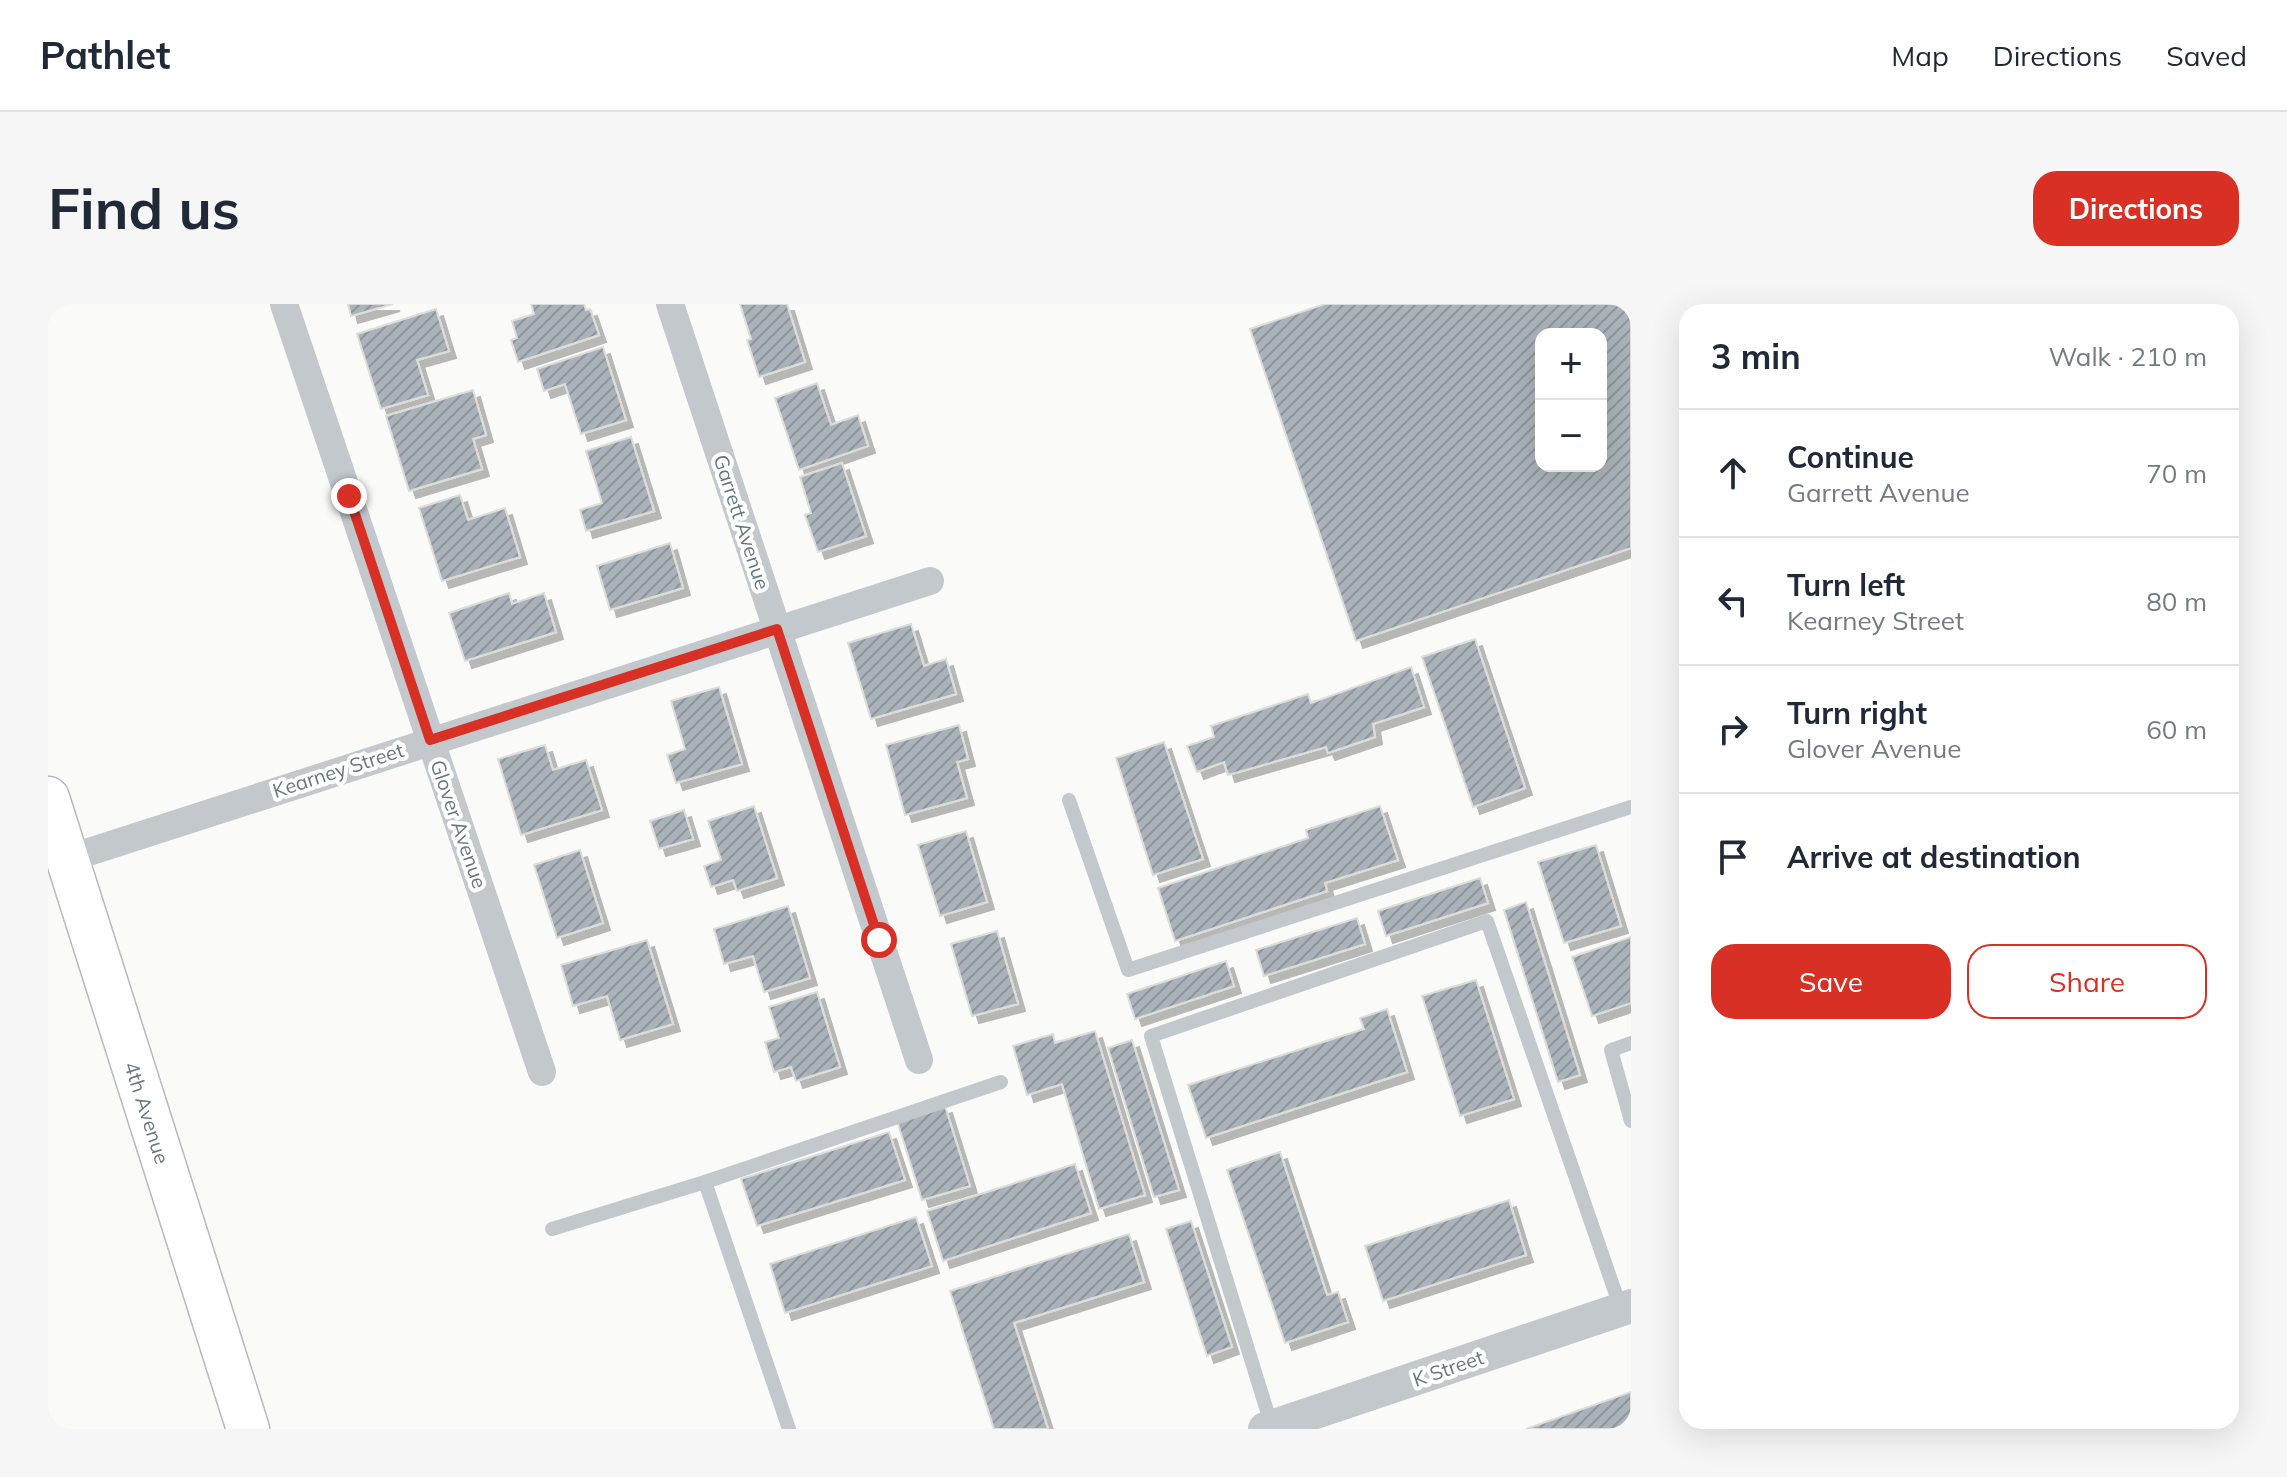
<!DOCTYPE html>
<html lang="en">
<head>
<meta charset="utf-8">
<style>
	:root { --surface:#fff; --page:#f6f6f7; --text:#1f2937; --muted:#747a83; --line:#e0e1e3; --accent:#d93025 }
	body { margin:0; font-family:Mulish,sans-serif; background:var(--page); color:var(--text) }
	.controls { position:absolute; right:24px; top:24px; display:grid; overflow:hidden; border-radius:16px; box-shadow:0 8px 32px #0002 }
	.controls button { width:72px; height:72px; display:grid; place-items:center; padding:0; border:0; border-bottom:2px solid var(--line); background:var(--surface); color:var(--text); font:40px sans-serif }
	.stop { position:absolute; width:24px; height:24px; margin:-18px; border:6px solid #d93025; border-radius:50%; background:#fff }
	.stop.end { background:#d93025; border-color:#fff; box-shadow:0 2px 8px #0008 }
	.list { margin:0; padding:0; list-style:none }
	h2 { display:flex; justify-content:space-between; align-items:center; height:104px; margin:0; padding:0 32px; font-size:34px }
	h2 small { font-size:26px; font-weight:400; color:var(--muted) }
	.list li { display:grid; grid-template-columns:52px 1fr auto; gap:24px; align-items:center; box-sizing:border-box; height:128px; padding:0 32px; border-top:2px solid var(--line) }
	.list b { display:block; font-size:30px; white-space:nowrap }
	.list p { margin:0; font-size:26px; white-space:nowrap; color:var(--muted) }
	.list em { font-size:26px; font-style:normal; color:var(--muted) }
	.actions { display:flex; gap:16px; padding:24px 32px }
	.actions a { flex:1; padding:18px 0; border:2px solid var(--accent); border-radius:24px; text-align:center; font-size:28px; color:var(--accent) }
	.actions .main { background:var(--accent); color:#fff }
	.icon { flex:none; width:44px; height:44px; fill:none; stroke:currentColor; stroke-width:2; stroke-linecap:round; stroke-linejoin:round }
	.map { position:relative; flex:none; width:1583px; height:1125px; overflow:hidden; border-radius:24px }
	header { display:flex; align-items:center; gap:48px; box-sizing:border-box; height:112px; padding:0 40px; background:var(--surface); border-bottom:2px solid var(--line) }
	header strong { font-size:38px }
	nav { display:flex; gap:44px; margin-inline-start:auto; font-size:28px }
	.intro { display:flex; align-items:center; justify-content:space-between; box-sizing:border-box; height:192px; padding:0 48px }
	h1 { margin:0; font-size:56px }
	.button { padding:20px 36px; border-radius:24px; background:var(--accent); color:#fff; font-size:28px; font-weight:700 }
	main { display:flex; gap:48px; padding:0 48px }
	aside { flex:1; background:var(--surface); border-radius:24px; box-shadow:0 8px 32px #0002 }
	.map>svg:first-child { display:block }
	.building { fill:url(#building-hatch); stroke:#dcdcda; stroke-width:2; fill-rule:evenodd; filter:url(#shadow) }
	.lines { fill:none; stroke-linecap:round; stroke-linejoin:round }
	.primary-casing { stroke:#b5babe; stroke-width:45 }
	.service { stroke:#c3c8cc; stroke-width:14 }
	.minor { stroke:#c3c8cc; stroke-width:28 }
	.tertiary { stroke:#c3c8cc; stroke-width:34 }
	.primary { stroke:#fff; stroke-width:42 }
	.route { stroke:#d93025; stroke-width:10 }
	.labels { text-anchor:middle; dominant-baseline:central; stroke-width:8; stroke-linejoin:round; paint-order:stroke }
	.street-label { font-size:20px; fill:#657683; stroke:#fff }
</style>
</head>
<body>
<header>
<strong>Pathlet</strong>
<nav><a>Map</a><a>Directions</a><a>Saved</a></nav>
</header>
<div class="intro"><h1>Find us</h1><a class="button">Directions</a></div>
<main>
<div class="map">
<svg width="1583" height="1125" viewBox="0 0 1583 1125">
	<defs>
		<pattern id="building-hatch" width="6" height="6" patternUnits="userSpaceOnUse" patternTransform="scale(2)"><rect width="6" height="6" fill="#aab3b9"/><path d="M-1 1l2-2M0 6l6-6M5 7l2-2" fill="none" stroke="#8e969c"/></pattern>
		<filter id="shadow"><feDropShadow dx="7" dy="7" stdDeviation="0" flood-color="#0004"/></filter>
	</defs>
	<rect width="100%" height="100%" fill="#fafaf8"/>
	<g class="building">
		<polygon points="300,0 345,0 303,12"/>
		<polygon points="483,0 536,0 538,6 542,5 551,31 470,58 463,36 469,34 464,17 486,10"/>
		<polygon points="692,0 739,0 757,58 711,73 699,36 703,35"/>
		<path d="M1277,0H1583V244L1308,337L1202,25ZM1493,30H1553V162H1493Z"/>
		<polygon points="388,5 401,47 369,56 380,91 333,105 309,30"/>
		<polygon points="555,43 578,116 533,130 517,80 496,87 489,65"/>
		<polygon points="769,79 783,121 810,111 820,142 751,166 727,94"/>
		<polygon points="425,86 438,131 425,135 434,165 361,187 338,112"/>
		<polygon points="583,133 606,207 538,227 532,206 554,199 538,147"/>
		<polygon points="794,159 818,232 770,248 757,211 763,209 752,173"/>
		<polygon points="412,191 420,216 457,204 472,253 394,277 371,204"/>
		<polygon points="622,239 635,284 562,306 549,262"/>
		<polygon points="461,289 464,300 496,289 508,328 417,357 401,309"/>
		<polygon points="863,320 876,362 898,355 908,390 823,415 800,339"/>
		<polygon points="1427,335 1477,484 1425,503 1374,353"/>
		<polygon points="1363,363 1376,403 1325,420 1327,433 1280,449 1278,443 1180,471 1176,458 1149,468 1139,442 1166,433 1163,422 1260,390 1263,399"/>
		<polygon points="671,383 694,460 628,479 619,451 637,445 623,397"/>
		<polygon points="911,421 920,455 909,458 919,494 857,511 838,441"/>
		<polygon points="1116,438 1155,555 1105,571 1068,454"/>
		<polygon points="497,441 505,466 538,456 554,506 473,531 450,455"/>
		<polygon points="706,502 729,574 689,587 685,576 663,583 656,562 673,556 660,517"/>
		<polygon points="1332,502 1350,556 1277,579 1279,587 1127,637 1110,584 1260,534 1258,526"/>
		<polygon points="636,506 645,535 611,545 602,517"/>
		<polygon points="918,527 939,598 892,612 870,541"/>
		<polygon points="1548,541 1573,622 1516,639 1490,558"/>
		<polygon points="532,546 555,619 509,634 486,561"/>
		<polygon points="1432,574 1440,599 1338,632 1330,607"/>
		<polygon points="1478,598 1532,771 1510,778 1456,606"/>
		<polygon points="740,602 762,674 716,688 705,652 676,660 666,625"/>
		<polygon points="1309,614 1317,640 1216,672 1208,646"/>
		<polygon points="949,627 970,700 924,712 903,640"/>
		<polygon points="1583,633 1583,699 1544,712 1524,653"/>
		<polygon points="599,636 625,720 572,736 559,692 525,702 513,661"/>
		<polygon points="1178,657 1186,682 1087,715 1079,690"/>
		<polygon points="1428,676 1466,795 1412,812 1374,692"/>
		<polygon points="769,688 792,763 748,777 743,763 726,768 717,738 731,734 721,703"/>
		<polygon points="1339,705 1359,768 1158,834 1140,781 1316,725 1312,714"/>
		<polygon points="1047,727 1097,891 1051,905 1014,780 979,791 965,742 1005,730 1007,739"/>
		<polygon points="1084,736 1131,886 1106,893 1060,744"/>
		<polygon points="897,802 922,882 874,896 849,817"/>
		<polygon points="841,828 857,876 709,922 693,875"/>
		<polygon points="1232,848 1279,991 1290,988 1300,1018 1237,1039 1179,866"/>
		<polygon points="1027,860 1043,909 895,957 879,907"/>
		<polygon points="1461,896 1478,951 1335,997 1317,942"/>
		<polygon points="868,913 884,962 737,1009 722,960"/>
		<polygon points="1143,917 1184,1043 1159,1052 1118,925"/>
		<polygon points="1081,930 1096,978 966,1019 1000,1125 946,1125 902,987"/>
		<polygon points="1583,1088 1583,1125 1478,1125"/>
	</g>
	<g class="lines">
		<defs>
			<g id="primary">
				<path id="s1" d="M0,494L200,1125"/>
			</g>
		</defs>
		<use href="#primary" class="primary-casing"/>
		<g class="service">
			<polyline points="1021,496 1080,666 1583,503"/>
			<polyline points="1583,739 1563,746 1583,817"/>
			<polyline points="504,925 657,878"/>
			<polyline points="1224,1123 1103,732 1439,617 1573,1005"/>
			<polyline points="741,1125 657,878 953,778"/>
		</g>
		<g class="minor">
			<polyline points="236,0 494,768"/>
			<polyline points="622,0 871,756"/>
			<polyline points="19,555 882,277"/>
		</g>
		<polyline class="tertiary" points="1217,1125 1583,1002"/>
		<use href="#primary" class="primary"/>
	</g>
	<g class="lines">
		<polyline class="route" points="301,192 382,436 729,325 831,636"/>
	</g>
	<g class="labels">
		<g class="street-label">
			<text transform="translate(694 218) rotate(72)">Garrett Avenue</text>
			<text transform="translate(290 466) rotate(-18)">Kearney Street</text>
			<text transform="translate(411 520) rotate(71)">Glover Avenue</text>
			<text stroke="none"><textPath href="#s1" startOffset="330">4th Avenue</textPath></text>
			<text transform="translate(1400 1064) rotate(-19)">K Street</text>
		</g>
	</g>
</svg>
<div class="controls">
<button>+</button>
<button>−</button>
</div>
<div class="stop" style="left:831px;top:636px"></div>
<div class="stop end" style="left:301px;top:192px"></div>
</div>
<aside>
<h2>3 min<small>Walk · 210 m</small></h2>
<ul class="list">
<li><svg class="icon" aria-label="ahead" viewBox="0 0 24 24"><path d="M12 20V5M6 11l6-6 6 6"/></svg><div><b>Continue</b><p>Garrett Avenue</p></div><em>70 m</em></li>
<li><svg class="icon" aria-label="left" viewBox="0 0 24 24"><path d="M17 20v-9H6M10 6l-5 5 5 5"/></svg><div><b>Turn left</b><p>Kearney Street</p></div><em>80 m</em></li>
<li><svg class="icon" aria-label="right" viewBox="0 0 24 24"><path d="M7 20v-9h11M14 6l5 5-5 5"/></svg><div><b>Turn right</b><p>Glover Avenue</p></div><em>60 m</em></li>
<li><svg class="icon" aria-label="arrive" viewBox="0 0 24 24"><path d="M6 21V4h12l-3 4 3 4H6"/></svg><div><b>Arrive at destination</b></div></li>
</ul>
<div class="actions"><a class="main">Save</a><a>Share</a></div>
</aside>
</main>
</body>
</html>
